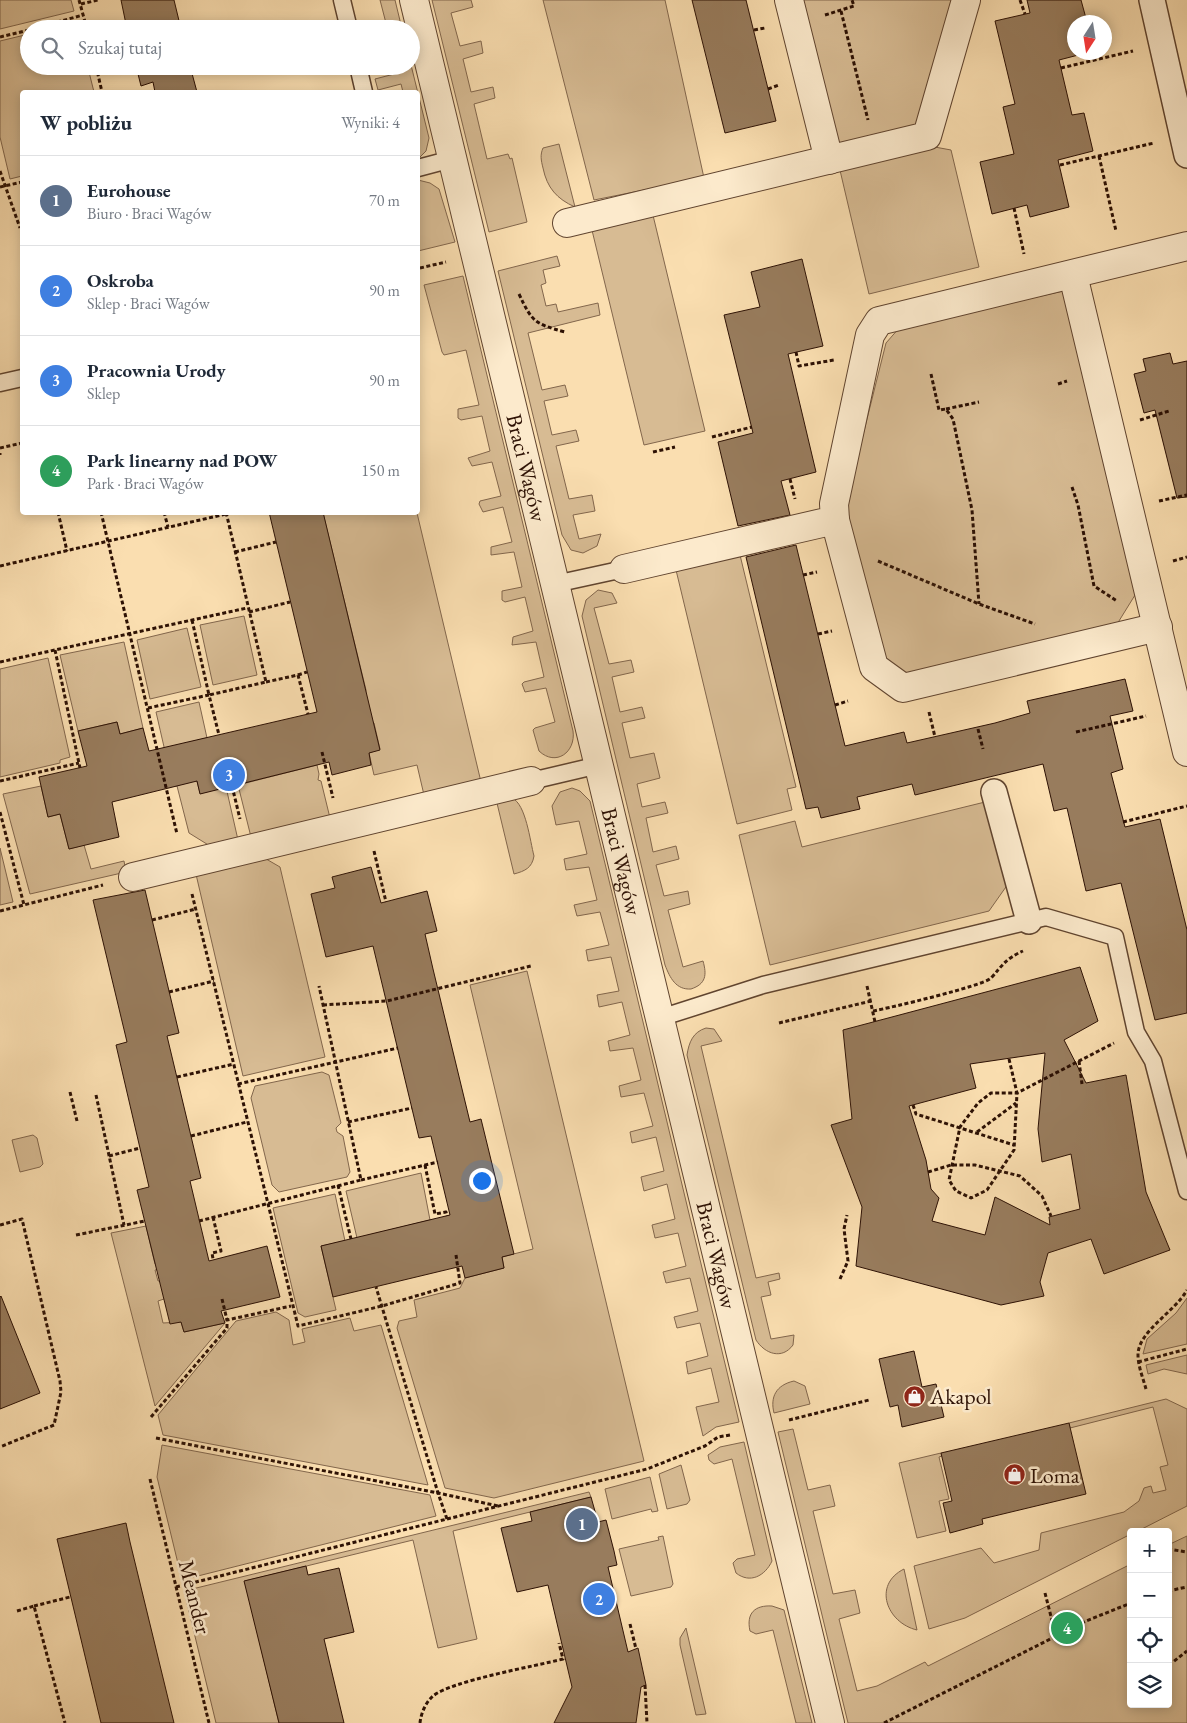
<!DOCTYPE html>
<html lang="pl">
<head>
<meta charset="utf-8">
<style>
	:root { --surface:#fff; --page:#f2f2f3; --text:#1f2937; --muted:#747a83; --line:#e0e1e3; --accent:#111827 }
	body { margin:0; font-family:"EB Garamond",serif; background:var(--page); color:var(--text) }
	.controls { position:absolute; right:15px; bottom:15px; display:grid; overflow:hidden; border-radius:5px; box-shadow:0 2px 12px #0003 }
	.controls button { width:45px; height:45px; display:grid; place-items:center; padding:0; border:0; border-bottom:1px solid var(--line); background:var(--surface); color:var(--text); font:25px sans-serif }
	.compass { position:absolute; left:1067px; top:15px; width:45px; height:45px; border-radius:50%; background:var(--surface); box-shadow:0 2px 12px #0003; rotate:192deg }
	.you { position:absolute; left:481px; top:1180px; width:18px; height:18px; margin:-12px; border:4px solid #fff; border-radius:50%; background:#1a73e8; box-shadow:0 0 0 8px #1a73e833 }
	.badge { display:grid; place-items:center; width:32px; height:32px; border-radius:50%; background:var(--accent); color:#fff; font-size:16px; font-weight:700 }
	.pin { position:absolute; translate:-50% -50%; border:2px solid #fff; box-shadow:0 1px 5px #0006 }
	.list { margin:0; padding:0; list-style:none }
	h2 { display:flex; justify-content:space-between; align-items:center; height:65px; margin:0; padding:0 20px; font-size:21px }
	h2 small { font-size:16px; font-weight:400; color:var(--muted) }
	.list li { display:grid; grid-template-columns:32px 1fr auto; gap:15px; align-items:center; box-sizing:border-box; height:90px; padding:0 20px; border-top:1px solid var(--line) }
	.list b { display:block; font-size:19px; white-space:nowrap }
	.list p { margin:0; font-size:16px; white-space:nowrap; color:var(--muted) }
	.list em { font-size:16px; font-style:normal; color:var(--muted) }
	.icon { flex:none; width:28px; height:28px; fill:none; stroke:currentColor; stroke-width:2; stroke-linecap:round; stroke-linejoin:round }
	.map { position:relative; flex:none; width:1187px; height:1723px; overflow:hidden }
	.search { position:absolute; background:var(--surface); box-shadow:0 2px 12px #0003; left:20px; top:20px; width:400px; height:55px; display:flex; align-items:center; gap:12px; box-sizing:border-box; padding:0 18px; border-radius:28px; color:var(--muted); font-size:19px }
	.panel { position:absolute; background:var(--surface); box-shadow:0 2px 12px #0003; left:20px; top:90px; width:400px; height:425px; border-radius:5px }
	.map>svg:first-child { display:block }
	.green { fill:#d7bb93; stroke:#82664c }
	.building { fill:#987c5d; stroke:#2d1104; fill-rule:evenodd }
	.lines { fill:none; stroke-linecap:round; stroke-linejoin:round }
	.service-casing { stroke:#60442f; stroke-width:19 }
	.pedestrian-casing { stroke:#60442f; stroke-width:28 }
	.minor-casing { stroke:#60442f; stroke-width:30 }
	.path { stroke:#2d1104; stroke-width:3; stroke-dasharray:4 2.5; stroke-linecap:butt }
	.service { stroke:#fceacc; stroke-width:16 }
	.pedestrian { stroke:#fceacc; stroke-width:25 }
	.minor { stroke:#fceacc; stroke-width:28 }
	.labels { text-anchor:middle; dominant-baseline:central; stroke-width:5; stroke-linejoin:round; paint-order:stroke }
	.street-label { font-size:22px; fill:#2d1104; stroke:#fceacc }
	.poi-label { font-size:22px; fill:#2d1104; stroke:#fceacc; text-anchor:start }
</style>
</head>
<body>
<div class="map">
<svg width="1187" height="1723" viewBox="0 0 1187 1723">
	<rect width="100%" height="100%" fill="#fadeb0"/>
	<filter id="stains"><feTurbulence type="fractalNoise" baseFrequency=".004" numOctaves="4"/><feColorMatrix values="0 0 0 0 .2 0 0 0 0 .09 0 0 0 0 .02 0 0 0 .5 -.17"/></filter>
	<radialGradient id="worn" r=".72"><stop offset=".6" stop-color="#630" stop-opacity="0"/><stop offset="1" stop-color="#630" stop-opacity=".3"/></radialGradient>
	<g class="green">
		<polygon points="0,0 71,0 74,11 0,29"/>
		<polygon points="380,0 395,0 402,29 380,29 387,27"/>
		<polygon points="432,0 471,0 473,7 451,13 460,46 481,41 483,53 463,59 471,92 493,87 495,98 474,104 487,159 508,154 510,159 512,158 527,222 489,232"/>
		<polygon points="543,0 665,0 704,178 594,200"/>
		<polygon points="798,0 953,0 920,128 836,148"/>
		<polygon points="29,34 29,66 88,66 85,67 87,73 89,72 94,92 22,92 22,176 10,179 0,137 0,41"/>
		<polygon points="411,65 429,138 426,151 418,159 418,92 403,92 401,84 378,90 375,79 398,73 396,66"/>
		<path d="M559,144L575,207C557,199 547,188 543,168C541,160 540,155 543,148Z"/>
		<polygon points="924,145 951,150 979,267 869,294 839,166"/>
		<polygon points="418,180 430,183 439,189 455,242 418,251"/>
		<polygon points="651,207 705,431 644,445 590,222"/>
		<polygon points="557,256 560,266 543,270 546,283 541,285 546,306 556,304 558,312 598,303 600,315 528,333 542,390 565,385 568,396 544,401 552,435 576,430 579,441 556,446 569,499 592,495 595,511 573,515 579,539 601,534 597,546 583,553 571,550 562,535 498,271"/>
		<path d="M463,276L573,731C576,752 556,767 539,751L533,730L535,728L555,722L546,688L525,692L522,684L524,682L544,677L536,642L512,645L513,637L533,631L525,597L505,602L502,600V591L522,587L514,552L491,555V547L512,542L503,507L483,512L479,504L480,501L501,496L492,462L472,466L468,458L490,451L482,416L461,420L458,418V409L479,405L466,350L444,355L442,352L424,285Z"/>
		<polygon points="1068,290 1140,587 1114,629 909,677 881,661 843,515 886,343 900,327"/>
		<polygon points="323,513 417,513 481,782 424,795 417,765 374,775 369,753 380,749 374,723 362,725 366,690"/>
		<polygon points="740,555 796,787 787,789 792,810 737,824 676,570"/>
		<path d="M598,590L612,593L617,603L594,608L609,664L631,660L634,672L612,677L620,712L642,707L645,718L622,723L630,758L654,753L660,778L637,784L642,807L665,802L668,813L646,818L653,852L676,846L679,859L656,865L664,896L688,891L690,904L668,910L683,967L703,961C707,975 706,984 691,989C676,990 670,978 665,965L582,616L586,600Z"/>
		<polygon points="244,616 257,675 213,685 200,625"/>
		<polygon points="187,628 201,687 150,699 137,640"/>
		<polygon points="124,642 143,728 120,734 117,722 78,731 60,655"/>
		<polygon points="48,658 70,757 60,760 60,763 0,777 0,669"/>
		<polygon points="199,702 207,738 187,743 200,793 226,787 238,840 210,846 189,833 177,786 173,786 156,712"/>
		<polygon points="317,765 319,774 318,780 321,781 330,818 251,837 238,785"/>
		<polygon points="41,786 48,817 60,814 69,849 84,845 91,869 124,861 126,872 30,894 3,794"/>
		<polygon points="572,788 580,791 590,801 739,1422 716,1427 703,1436 696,1407 719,1402 711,1368 688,1374 686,1362 708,1356 700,1323 677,1328 674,1317 698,1311 690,1278 666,1283 663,1272 686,1266 678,1233 655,1238 652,1225 675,1219 667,1184 644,1191 641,1177 664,1171 656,1137 632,1143 630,1132 653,1126 644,1093 621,1097 619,1086 641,1080 633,1048 610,1051 608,1041 630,1035 622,1002 599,1007 597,995 619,991 611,957 588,961 586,950 609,945 600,912 577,916 574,905 597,900 589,867 566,870 564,859 587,854 579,821 556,825 552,806 560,792"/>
		<path d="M512,798C526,804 530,841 534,856C532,868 525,871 514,874L496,799Z"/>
		<polygon points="985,802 1008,884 989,911 770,965 739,835 795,821 802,847"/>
		<polygon points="0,848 13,902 0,905"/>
		<polygon points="261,856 280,867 325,1057 243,1076 195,870"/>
		<polygon points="527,971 644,1461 494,1498 445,1488 397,1328 399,1321 417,1317 414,1300 460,1288 465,1278 504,1268 502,1257 533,1249 470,985"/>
		<path d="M706,1028L714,1029L722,1041L701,1046L756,1278L779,1273L780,1279L768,1282L771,1295L761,1297L771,1339L794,1335L793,1345C782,1360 765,1354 756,1340L687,1055C689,1042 693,1032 706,1028Z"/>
		<polygon points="322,1072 329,1075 341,1123 336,1128 337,1132 343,1136 350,1172 347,1177 279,1192 272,1185 251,1098 255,1086"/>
		<polygon points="33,1135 37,1138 43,1164 40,1167 20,1172 12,1140"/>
		<polygon points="421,1173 430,1220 357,1238 346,1191"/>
		<polygon points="335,1194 345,1241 321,1246 336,1310 305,1317 298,1313 273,1208"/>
		<polygon points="146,1226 155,1264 167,1261 169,1267 155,1270 158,1281 172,1279 164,1299 158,1301 163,1323 181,1322 184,1332 225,1323 155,1406 111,1233"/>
		<polygon points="1187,1298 1187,1344 1143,1354 1147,1339 1176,1313"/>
		<polygon points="276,1312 289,1320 293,1345 305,1342 302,1329 350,1318 354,1331 381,1325 428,1485 163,1435 158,1415 236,1321"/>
		<polygon points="1187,1355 1187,1374 1164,1369 1148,1374 1146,1365"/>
		<path d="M794,1381L805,1386L810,1404L774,1413C770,1397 776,1385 794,1381Z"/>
		<polygon points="1166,1399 1187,1409 1187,1506 1136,1532 1131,1532 1131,1534 965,1618 929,1629 914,1566 981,1548 994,1563 1039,1550 1041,1533 1124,1512 1139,1501 1144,1488 1151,1486 1153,1493 1166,1490 1160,1467 1168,1465 1153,1407 1070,1428 1069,1423"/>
		<polygon points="793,1429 808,1490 830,1485 835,1506 813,1511 833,1594 855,1590 860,1613 839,1619 857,1691 877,1686 925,1662 928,1666 1131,1564 1131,1704 1168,1704 1168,1545 1187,1536 1187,1723 848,1723 778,1432"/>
		<path d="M744,1442L772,1561C765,1576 750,1584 736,1573L733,1563L737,1559L755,1555L732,1459L714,1464L709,1460L708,1455L720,1447Z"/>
		<polygon points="162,1445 430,1495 436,1516 182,1580 157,1477"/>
		<polygon points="941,1453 942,1456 939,1457 949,1499 939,1501 946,1531 917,1538 899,1463"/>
		<polygon points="681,1465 690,1500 687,1504 667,1509 659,1474"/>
		<polygon points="650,1477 658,1511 652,1512 651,1509 612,1519 605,1489"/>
		<polygon points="589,1492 591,1497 453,1531 477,1639 438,1648 413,1540 245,1581 279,1723 216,1723 184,1591"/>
		<polygon points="663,1536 673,1584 671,1587 631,1596 619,1549 659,1540 658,1537"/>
		<path d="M904,1569L917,1630C887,1623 872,1585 904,1569Z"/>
		<path d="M772,1606L784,1610L812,1723H796L773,1630L756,1634L750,1631C746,1613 755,1605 772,1606Z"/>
		<polygon points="686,1628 706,1714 696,1715 680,1645 680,1638"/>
	</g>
	<g class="building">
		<polygon points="121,0 174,0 181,29 127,29"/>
		<polygon points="692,0 746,0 776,121 725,133"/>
		<polygon points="1027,0 1081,0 1087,22 1074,22 1074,52 1090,52 1059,60 1072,115 1084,113 1093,151 1058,160 1069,207 1030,217 1027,205 992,214 980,162 1014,154 1003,107 1015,104 995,21 1030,13"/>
		<polygon points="136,66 190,66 197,92 155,92 153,82 141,86"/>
		<polygon points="802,259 823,346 788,354 816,472 781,481 790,515 738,526 718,442 753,433 724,315 760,307 751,272"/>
		<polygon points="1170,353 1173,364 1187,361 1187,497 1177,498 1155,410 1144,413 1134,374 1146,371 1143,359"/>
		<polygon points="269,512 323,512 380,750 369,753 371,765 332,775 329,762 200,794 197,781 112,802 119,837 69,849 60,814 48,817 39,777 87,766 78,731 117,722 120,734 143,728 149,751 317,712"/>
		<polygon points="796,545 845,746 904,732 907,743 995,723 1030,713 1027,701 1125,679 1133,711 1110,716 1123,769 1111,773 1125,827 1160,819 1187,930 1187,1013 1155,1020 1121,883 1086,891 1067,808 1054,811 1043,764 915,795 912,784 857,797 860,809 821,818 818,807 806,809 746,557"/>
		<polygon points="371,867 381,903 427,891 437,931 425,934 433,969 470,1122 481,1119 514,1254 502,1257 504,1268 465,1278 462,1266 333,1297 321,1246 450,1215 431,1136 419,1138 373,946 326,957 311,894 335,888 332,877"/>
		<polygon points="145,890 179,1033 167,1036 201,1178 190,1181 209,1261 267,1246 280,1297 221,1311 225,1323 184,1332 181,1322 170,1324 137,1190 149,1187 116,1045 127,1042 93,900"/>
		<path d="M1080,967L1098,1021L1064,1040L1086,1083L1126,1075L1146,1192L1170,1250L1104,1274L1091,1239L1048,1253L1040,1282L1044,1296L1001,1305L856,1266L862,1207L831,1125L852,1119L843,1030ZM1045,1053L1038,1129L1042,1162L1071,1154L1080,1209L1049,1217L1050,1225L995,1197L985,1235L932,1221L939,1198L931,1189L926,1160L909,1106L976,1088L970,1064Z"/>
		<polygon points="1,1296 40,1393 0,1409 0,1297"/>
		<polygon points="914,1351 922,1387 936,1384 944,1417 902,1427 898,1405 890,1407 879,1359"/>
		<polygon points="1069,1423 1086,1494 982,1519 983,1524 950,1533 943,1503 952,1501 941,1453"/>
		<polygon points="591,1497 598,1522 606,1520 614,1551 617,1565 608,1567 628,1652 638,1648 646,1685 641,1687 636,1723 554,1723 572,1687 548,1585 517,1592 501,1528 532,1521 530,1512"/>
		<polygon points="126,1523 130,1542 174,1723 101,1723 57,1539"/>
		<polygon points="306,1566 308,1575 339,1568 354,1632 324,1639 344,1723 279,1723 244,1581"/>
	</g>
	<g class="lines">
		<defs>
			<g id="service">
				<polyline points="342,0 349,29"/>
				<polyline points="358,66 364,92"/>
				<polyline points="418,168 452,159"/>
				<polyline points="0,383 22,378"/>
				<polyline points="555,584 624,569"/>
				<polyline points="531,781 599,765"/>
				<polyline points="660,1018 763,985 1046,917 1115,937 1136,1032 1153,1061 1187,1191"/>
			</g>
			<g id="pedestrian">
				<polyline points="1152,0 1187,155"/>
				<polyline points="994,792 1029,921"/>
			</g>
			<g id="minor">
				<path id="s1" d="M414,0L830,1723"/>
				<polyline points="789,0 829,160"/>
				<polyline points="567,223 927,136 966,0"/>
				<polyline points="1073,275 1187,752"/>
				<polyline points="835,520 874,667 903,688 1158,627"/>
				<polyline points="624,569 835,520 834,504 870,335 879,321 1187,246"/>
				<polyline points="133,877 531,781"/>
			</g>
		</defs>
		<use href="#service" class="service-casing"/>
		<use href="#pedestrian" class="pedestrian-casing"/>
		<use href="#minor" class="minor-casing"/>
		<g class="path">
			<polyline points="79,0 87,29"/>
			<polyline points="1020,0 1025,14"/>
			<polyline points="81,4 98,0"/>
			<polyline points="841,11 868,120"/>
			<polyline points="825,15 854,6 852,0"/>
			<polyline points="32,29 83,15"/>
			<polyline points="754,30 765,28"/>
			<polyline points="0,37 29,30"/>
			<polyline points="96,66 102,92"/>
			<polyline points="1061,68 1133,51"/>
			<polyline points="768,89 779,85"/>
			<polyline points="1099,156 1116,231"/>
			<polyline points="1060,165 1154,143"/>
			<polyline points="0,171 20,228"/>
			<polyline points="0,187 22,182"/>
			<polyline points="1014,208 1024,254"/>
			<polyline points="420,268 446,262"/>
			<path d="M519,294C532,322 535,324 565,332"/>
			<polyline points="796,352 799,366 834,360"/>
			<polyline points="931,374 939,410 946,409 953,419 972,510 979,604"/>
			<polyline points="1058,384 1067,381"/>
			<polyline points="946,409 979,402"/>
			<polyline points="1140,420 1169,411"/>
			<polyline points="712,437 752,427"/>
			<polyline points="0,448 22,443"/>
			<polyline points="653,452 675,447"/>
			<polyline points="0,453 0,455"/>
			<polyline points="790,479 795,499"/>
			<polyline points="1072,487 1078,505 1094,586 1117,601"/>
			<polyline points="1159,501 1187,495"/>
			<polyline points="58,512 67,551"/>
			<polyline points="101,512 177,834"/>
			<polyline points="164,512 168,527"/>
			<polyline points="235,552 276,542"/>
			<polyline points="878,561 979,604 1035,624"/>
			<polyline points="1173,561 1187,557"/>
			<polyline points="0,566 226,514"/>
			<polyline points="803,575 817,572"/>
			<polyline points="249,612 290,602"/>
			<polyline points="192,620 209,695 266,682 226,512"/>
			<polyline points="818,634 832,631"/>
			<polyline points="55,650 80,768"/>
			<polyline points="0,662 247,608"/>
			<polyline points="298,675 307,672"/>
			<polyline points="266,682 298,675 308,714"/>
			<polyline points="835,705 848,701"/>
			<polyline points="148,708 209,695 219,735"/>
			<polyline points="929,712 935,737"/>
			<polyline points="978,729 983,749"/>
			<polyline points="1076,732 1146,716"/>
			<polyline points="322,752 333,798"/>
			<polyline points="0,781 79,763"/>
			<polyline points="232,786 240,819"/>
			<polyline points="0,812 24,905"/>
			<polyline points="1123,822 1187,806"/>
			<polyline points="374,851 386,902"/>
			<polyline points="192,894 298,1326 382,1306 460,1283 456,1255"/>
			<polyline points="0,911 103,885"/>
			<polyline points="152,920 196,909"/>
			<polyline points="867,986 875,1022"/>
			<polyline points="169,992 214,981"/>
			<polyline points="323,1005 387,1001 531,966"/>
			<path d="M873,1011C889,1008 983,986 991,978C1003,965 1005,959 1023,951"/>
			<polyline points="779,1023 871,1001"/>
			<polyline points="1009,1059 1017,1093 1014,1150 987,1190 971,1198 956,1191 949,1180 960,1127 978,1103 991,1093 1017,1093 1114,1043"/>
			<polyline points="1079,1061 1082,1084"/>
			<polyline points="177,1077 234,1064"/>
			<polyline points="238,1084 398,1048"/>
			<polyline points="70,1092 77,1121"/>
			<polyline points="96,1095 124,1225"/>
			<polyline points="913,1105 916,1114 1014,1145"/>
			<polyline points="348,1122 412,1108"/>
			<polyline points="977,1132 1016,1103"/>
			<polyline points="191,1136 247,1122"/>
			<polyline points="109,1156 140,1148"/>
			<polyline points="425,1165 435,1214 446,1212 447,1216"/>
			<polyline points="928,1172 951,1165 975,1165 1020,1176 1042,1196 1051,1216"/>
			<polyline points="361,1180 438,1162"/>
			<polyline points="338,1185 351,1239"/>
			<polyline points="213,1217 221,1251 212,1253 213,1259"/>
			<polyline points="199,1221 361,1180 319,986"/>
			<polyline points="0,1225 22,1219 60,1381 61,1392 54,1425 0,1447"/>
			<polyline points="76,1235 145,1221"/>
			<polyline points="840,1279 848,1261 844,1229 847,1215"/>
			<polyline points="222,1299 227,1320"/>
			<polyline points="1138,1362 1187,1349"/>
			<path d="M1146,1389C1143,1378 1138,1366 1138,1355C1138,1331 1175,1312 1187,1290"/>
			<polyline points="151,1417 227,1328 227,1320 291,1306"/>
			<polyline points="789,1420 869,1400"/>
			<polyline points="156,1438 438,1493 376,1287"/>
			<polyline points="150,1479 209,1723"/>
			<polyline points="447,1519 647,1469 705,1446 718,1437 730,1435"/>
			<polyline points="1168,1549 1187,1552"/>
			<polyline points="176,1587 447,1519 438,1493 498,1506"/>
			<polyline points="1168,1591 1187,1587"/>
			<polyline points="1045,1593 1056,1636"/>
			<polyline points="34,1606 70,1597"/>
			<polyline points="17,1611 34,1606 65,1723"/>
			<polyline points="630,1624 636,1649"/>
			<polyline points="1168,1661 1173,1662 1187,1651"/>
			<polyline points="645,1685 647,1723"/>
			<path d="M420,1723C421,1713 426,1702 433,1696C451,1681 536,1666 563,1659L559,1643"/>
			<polyline points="884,1723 1086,1621 1131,1603"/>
		</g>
		<use href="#service" class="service"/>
		<use href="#pedestrian" class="pedestrian"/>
		<use href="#minor" class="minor"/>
	</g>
	<defs>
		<symbol id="shop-disc" viewBox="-11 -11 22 22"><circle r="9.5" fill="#8f2418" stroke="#fceacc"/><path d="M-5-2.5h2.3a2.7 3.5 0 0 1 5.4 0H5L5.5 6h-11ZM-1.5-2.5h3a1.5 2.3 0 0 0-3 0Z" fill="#fff"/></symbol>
	</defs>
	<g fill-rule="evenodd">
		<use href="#shop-disc" x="902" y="1384" width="25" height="25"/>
		<use href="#shop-disc" x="1002" y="1462" width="25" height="25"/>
	</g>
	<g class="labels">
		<g class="street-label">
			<text stroke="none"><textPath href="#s1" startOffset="481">Braci Wagów</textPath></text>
			<text stroke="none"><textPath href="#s1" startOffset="886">Braci Wagów</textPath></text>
			<text stroke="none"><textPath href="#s1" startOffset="1291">Braci Wagów</textPath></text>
			<text transform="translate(195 1597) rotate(76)">Meander</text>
		</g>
		<g class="poi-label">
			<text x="930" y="1396">Akapol</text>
			<text x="1030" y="1475">Loma</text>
		</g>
	</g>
	<rect width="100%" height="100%" filter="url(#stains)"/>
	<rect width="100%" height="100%" fill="url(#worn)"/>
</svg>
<div class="controls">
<button>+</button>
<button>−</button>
<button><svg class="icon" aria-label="locate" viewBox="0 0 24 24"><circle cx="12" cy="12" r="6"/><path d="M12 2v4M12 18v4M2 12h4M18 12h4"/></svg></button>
<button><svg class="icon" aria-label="layers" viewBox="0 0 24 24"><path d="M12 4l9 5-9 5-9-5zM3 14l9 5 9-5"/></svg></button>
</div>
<svg class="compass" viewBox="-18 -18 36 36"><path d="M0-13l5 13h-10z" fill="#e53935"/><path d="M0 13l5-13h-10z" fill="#747a83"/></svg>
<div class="you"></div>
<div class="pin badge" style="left:582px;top:1524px;background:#5c6f8a">1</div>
<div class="pin badge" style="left:599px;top:1599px;background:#3f7fe0">2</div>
<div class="pin badge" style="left:229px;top:775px;background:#3f7fe0">3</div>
<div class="pin badge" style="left:1067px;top:1628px;background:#2e9e5b">4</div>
<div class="search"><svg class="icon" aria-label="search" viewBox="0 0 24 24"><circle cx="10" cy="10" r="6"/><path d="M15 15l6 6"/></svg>Szukaj tutaj</div>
<section class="panel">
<h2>W pobliżu<small>Wyniki: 4</small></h2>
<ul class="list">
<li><span class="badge" style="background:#5c6f8a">1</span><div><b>Eurohouse</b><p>Biuro · Braci Wagów</p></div><em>70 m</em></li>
<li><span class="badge" style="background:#3f7fe0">2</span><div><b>Oskroba</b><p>Sklep · Braci Wagów</p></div><em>90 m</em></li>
<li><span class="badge" style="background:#3f7fe0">3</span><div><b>Pracownia Urody</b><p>Sklep</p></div><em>90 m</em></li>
<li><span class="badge" style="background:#2e9e5b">4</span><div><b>Park linearny nad POW</b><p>Park · Braci Wagów</p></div><em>150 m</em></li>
</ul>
</section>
</div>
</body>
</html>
